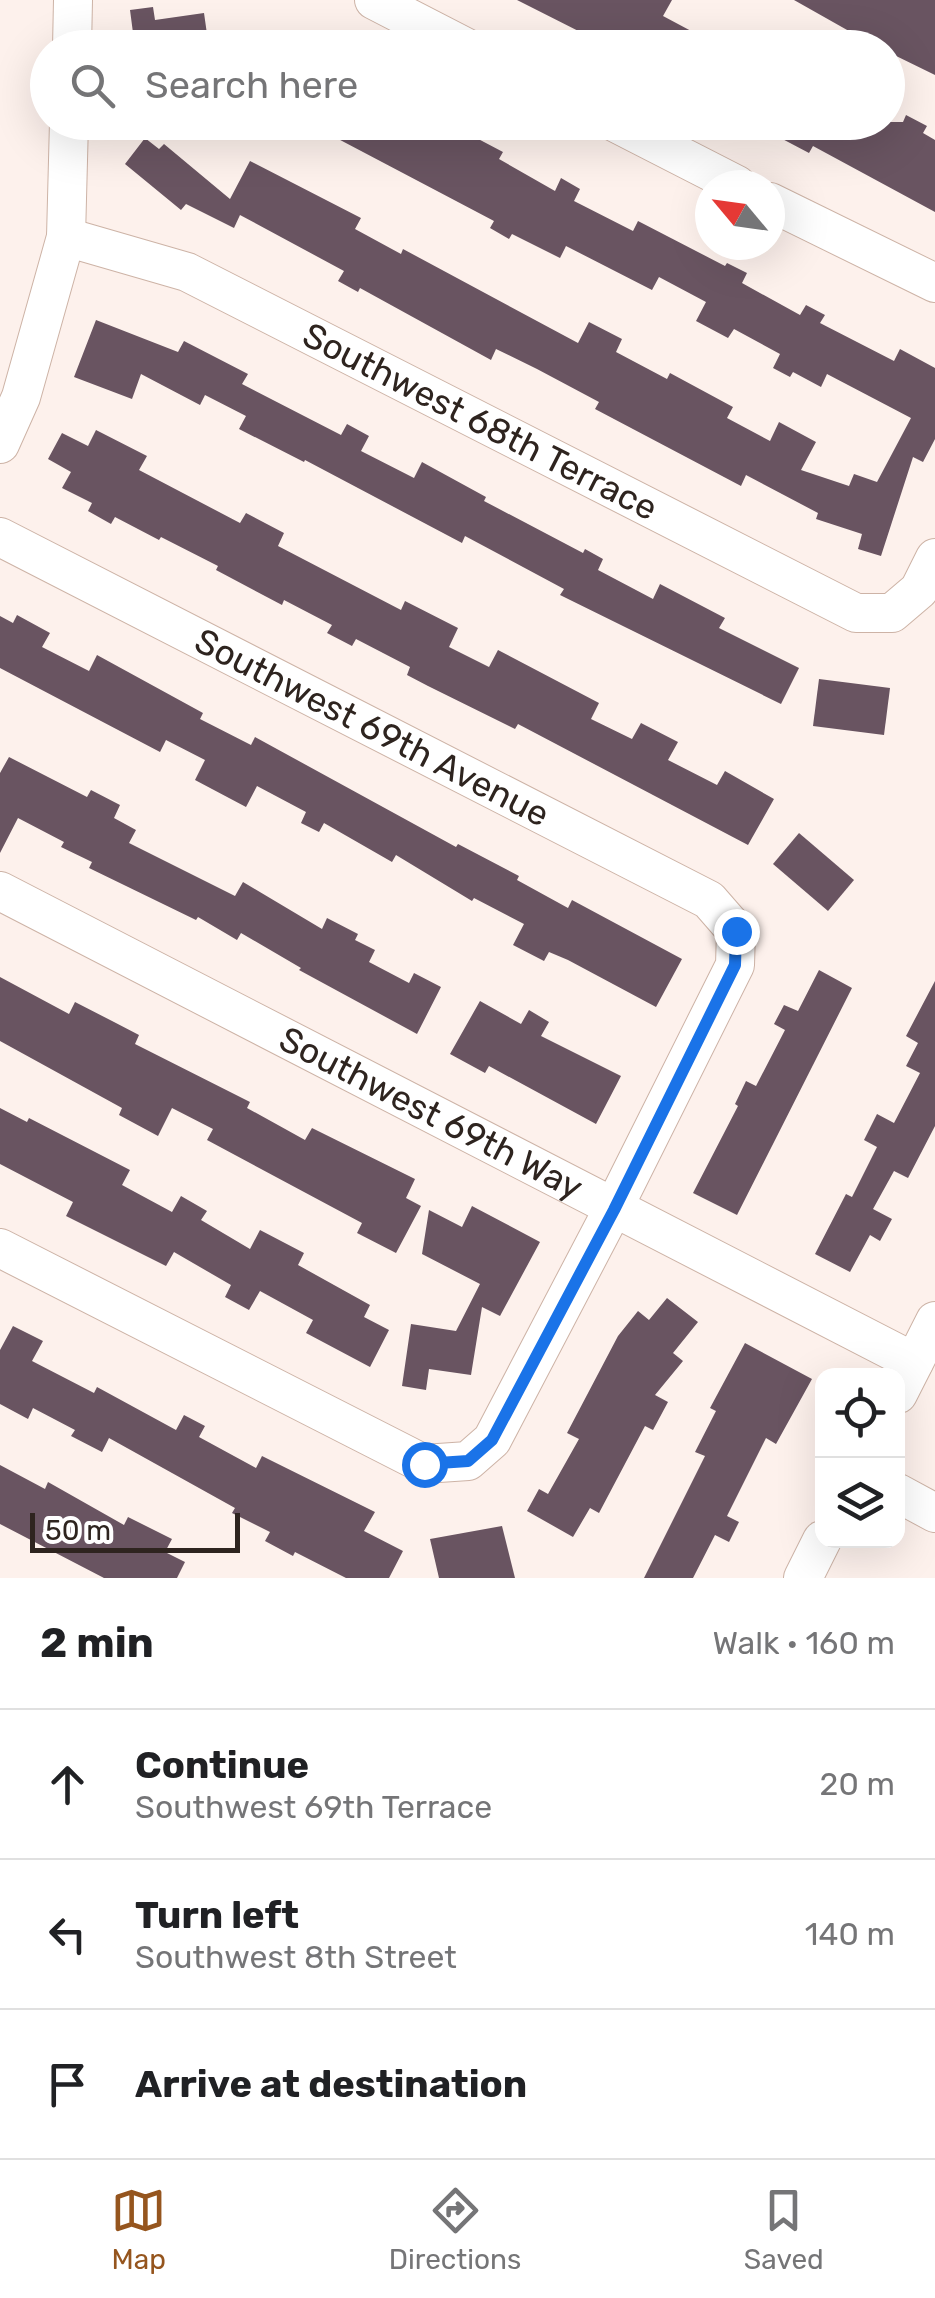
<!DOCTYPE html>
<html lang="en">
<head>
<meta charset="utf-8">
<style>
	:root { --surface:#fff; --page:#f6f6f6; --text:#202124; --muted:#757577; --line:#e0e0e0; --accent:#95551e }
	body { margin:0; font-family:Rubik,sans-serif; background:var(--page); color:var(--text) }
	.controls { position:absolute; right:30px; bottom:30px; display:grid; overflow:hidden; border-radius:20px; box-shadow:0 10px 40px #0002 }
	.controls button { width:90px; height:90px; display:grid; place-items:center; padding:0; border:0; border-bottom:2px solid var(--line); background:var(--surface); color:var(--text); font:50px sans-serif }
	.compass { position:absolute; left:695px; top:170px; width:90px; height:90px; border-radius:50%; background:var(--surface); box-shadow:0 10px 40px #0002; rotate:299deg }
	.scale { position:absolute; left:30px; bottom:25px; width:210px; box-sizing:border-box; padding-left:10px; border:5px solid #2e241f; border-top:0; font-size:28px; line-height:35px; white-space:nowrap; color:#2e241f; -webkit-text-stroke:8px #fff; paint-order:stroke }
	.stop { position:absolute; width:30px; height:30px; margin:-22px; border:8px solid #1a73e8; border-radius:50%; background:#fff }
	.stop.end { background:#1a73e8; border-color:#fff; box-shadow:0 2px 10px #0008 }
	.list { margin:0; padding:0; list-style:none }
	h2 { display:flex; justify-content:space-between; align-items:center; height:130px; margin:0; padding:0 40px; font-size:42px }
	h2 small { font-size:32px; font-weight:400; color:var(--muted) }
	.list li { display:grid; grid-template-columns:65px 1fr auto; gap:30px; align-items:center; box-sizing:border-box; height:150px; padding:0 40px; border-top:2px solid var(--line) }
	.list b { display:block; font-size:38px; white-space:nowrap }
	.list p { margin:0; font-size:32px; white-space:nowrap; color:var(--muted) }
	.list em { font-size:32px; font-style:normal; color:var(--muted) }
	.icon { flex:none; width:55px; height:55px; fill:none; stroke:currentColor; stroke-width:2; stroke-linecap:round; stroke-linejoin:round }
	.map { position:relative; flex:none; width:935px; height:1578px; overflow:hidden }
	.search { position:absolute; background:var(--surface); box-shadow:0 10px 40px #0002; left:30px; right:30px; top:30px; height:110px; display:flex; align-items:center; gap:25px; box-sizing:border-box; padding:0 35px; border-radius:55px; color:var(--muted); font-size:38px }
	.sheet { height:580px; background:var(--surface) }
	nav { display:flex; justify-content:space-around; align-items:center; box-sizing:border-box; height:140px; border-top:2px solid var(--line); background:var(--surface); font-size:28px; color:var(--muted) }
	nav a { display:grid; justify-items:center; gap:5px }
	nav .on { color:var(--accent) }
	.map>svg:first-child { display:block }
	.building { fill:#695461 }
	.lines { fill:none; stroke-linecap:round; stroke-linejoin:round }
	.minor-casing { stroke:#cdb3a6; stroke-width:40 }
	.minor { stroke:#fff; stroke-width:38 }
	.route { stroke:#1a73e8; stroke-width:12 }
	.labels { text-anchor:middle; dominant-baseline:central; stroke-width:10; stroke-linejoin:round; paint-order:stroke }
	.street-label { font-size:35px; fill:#2e241f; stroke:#fff }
</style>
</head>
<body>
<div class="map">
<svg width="935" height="1578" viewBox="0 0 935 1578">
	<rect width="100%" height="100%" fill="#fdf1ec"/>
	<g class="building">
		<polygon points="517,0 672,0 663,16 723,48 612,48"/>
		<polygon points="794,0 935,0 935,75 888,52 888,48 879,48"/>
		<polygon points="153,7 155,20 204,13 209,48 135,48 130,10"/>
		<polygon points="906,115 927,126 923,133 935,140 935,212 813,146 809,153 750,122 903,122"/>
		<polygon points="306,122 446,122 503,152 499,159 555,191 561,178 580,189 574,201 633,231 638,221 725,266 727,263 747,273 742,283 800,315 806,305 825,315 820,323 894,361 900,349 935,368 935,439 923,462 913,457 881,556 858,549 862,534 816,519 818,513 746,475 741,486 595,409 599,402 537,369 496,349 491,360 360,288 358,292 338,281 344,271 240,215 234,228 186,204 181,210 125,164 145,138 159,149 164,144 230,199 250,161 361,218 355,229 401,254 403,249 578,343 589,322 622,339 616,352 667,379 670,373 733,407 727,418 770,441 779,422 816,442 801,470 849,486 854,474 877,482 911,418 827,374 821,387 793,372 790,377 773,368 780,354 734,329 728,338 696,321 706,302 659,277 652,290 566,246 560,258 512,234 509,239 490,228 494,221"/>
		<polygon points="96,320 178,352 184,341 248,374 242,384 341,435 347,424 369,436 361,451 414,478 422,462 486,497 484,501 583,553 585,549 603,559 598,570 653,599 660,584 725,618 719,628 799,668 781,704 560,595 564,589 465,536 462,543 305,460 304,462 239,429 246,416 205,395 200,405 141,374 132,399 74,377"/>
		<polygon points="96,430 147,456 139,470 240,523 246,513 284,533 278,546 401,610 405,601 458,628 449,647 489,667 498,650 599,703 591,719 632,739 641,723 678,742 668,760 717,785 725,771 774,799 748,845 518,724 515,729 428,686 407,675 410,667 356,639 352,646 327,633 332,625 284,600 282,605 216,570 218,566 161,537 159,540 115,517 111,524 88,511 92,503 62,488 71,472 48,459 62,433 88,446"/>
		<polygon points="17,615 50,633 42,647 89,671 97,655 203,713 200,719 251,745 255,737 456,847 458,844 519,876 517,880 568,908 572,900 682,959 656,1007 568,960 549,952 544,961 513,945 524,924 474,898 472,901 396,855 392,862 324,823 319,832 301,823 306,812 257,786 246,807 195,780 205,760 166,740 160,752 0,668 0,616 13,623"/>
		<polygon points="819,679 890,688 884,735 813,726"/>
		<polygon points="9,757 87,797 91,790 120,805 114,818 136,830 129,843 235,896 243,882 322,929 327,918 358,934 355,940 375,950 369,962 409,983 414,973 441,987 417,1034 299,970 301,968 241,933 237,940 198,917 196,920 89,868 92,862 61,847 64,842 18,818 0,853 0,773"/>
		<polygon points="799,833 854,880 828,911 773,864"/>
		<polygon points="819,970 852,988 737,1215 693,1193 738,1106 735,1104 746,1081 756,1086 785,1030 774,1024 784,1005 798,1011"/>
		<polygon points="0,977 69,1014 75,1002 114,1022 139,1035 135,1044 250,1102 247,1108 305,1140 312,1128 415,1179 406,1198 421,1206 396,1253 357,1233 362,1223 207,1140 213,1129 172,1108 158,1136 119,1115 122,1108 0,1041"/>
		<polygon points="935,981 935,1126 908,1178 894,1171 873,1209 892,1219 880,1241 870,1235 850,1272 815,1254 846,1194 852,1197 877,1147 864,1140 877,1114 894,1123 920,1073 906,1066 918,1043 906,1036"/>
		<polygon points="480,1001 521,1024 529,1010 549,1022 541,1036 621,1076 596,1124 489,1066 485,1073 450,1054"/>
		<polygon points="0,1108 27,1122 29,1118 130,1170 122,1185 172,1212 181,1196 207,1211 201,1220 250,1249 260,1230 304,1253 298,1265 370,1305 364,1317 389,1330 370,1367 306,1333 313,1320 260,1291 249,1310 225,1297 231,1285 174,1252 166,1266 66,1216 73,1202 0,1164"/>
		<polygon points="472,1206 540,1242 500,1316 482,1307 471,1375 429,1369 426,1390 402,1386 411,1324 456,1331 480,1284 422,1254 429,1210 462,1227"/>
		<polygon points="667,1298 698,1322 673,1353 683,1361 655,1395 668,1402 653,1430 645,1426 599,1513 590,1508 573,1537 527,1511 539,1489 548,1494 579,1439 567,1433 618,1336 638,1311 649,1320"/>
		<polygon points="13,1326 43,1341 32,1361 94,1393 97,1387 176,1430 184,1415 205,1426 199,1437 256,1468 262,1456 375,1512 364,1531 403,1551 389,1578 346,1578 295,1552 293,1556 265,1541 270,1532 232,1513 235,1508 109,1438 102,1452 71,1436 75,1430 33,1408 28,1419 0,1404 0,1350"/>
		<polygon points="745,1343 812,1379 776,1444 766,1438 727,1516 739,1522 729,1542 715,1535 693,1578 644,1578 705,1456 695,1452 716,1411 710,1408"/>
		<polygon points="0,1465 45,1489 48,1482 124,1525 128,1517 172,1539 165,1552 185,1562 177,1578 104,1578 0,1524"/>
		<polygon points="502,1526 515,1578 439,1578 430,1539"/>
	</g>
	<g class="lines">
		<defs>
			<g id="minor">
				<polyline points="374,0 467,48"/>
				<polyline points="72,48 73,0"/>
				<polyline points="614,122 737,185"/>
				<polyline points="770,202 935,283"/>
				<path id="s1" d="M66,237L187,272L856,613H892L919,590L935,558"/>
				<polyline points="0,444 21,397 66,237 69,122"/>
				<path id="s2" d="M0,537L709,900L736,931L735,965L613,1209L492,1440L468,1461L424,1464L0,1248"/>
				<path id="s3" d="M0,891L914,1362"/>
				<polyline points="898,1394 935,1321"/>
				<polyline points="898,1493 935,1513"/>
				<polyline points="803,1578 822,1540"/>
			</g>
		</defs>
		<use href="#minor" class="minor-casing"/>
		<use href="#minor" class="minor"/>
	</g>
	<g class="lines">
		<polyline class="route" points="424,1464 468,1461 492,1440 614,1210 735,965 736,931"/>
	</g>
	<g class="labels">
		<g class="street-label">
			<text stroke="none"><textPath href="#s1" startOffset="455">Southwest 68th Terrace</textPath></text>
			<text stroke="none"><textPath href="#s2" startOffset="418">Southwest 69th Avenue</textPath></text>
			<text stroke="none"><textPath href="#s3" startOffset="485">Southwest 69th Way</textPath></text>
		</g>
	</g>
</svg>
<div class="controls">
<button><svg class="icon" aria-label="locate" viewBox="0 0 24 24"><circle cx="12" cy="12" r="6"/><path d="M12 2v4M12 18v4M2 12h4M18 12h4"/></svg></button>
<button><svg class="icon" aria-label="layers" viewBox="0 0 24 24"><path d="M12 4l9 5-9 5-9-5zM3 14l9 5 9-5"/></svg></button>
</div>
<svg class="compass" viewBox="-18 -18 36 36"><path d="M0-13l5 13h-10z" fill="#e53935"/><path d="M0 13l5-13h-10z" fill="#757577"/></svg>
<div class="scale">50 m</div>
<div class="stop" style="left:424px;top:1464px"></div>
<div class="stop end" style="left:736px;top:931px"></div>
<div class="search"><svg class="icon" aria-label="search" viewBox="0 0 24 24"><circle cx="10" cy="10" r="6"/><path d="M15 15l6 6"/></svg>Search here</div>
</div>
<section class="sheet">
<h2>2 min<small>Walk · 160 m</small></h2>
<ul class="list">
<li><svg class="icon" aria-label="ahead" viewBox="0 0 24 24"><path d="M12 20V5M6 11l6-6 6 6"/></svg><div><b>Continue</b><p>Southwest 69th Terrace</p></div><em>20 m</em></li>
<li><svg class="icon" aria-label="left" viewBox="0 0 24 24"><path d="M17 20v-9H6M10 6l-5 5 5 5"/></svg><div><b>Turn left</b><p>Southwest 8th Street</p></div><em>140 m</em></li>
<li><svg class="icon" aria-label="arrive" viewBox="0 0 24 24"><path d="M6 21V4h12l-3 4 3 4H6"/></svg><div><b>Arrive at destination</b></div></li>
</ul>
</section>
<nav>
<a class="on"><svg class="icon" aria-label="map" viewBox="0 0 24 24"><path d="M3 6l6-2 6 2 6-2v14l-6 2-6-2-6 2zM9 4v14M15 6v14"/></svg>Map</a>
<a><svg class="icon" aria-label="directions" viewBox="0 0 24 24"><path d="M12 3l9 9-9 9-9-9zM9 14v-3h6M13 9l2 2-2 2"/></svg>Directions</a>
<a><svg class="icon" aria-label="saved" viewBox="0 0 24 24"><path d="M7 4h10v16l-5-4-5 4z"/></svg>Saved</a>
</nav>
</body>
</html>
